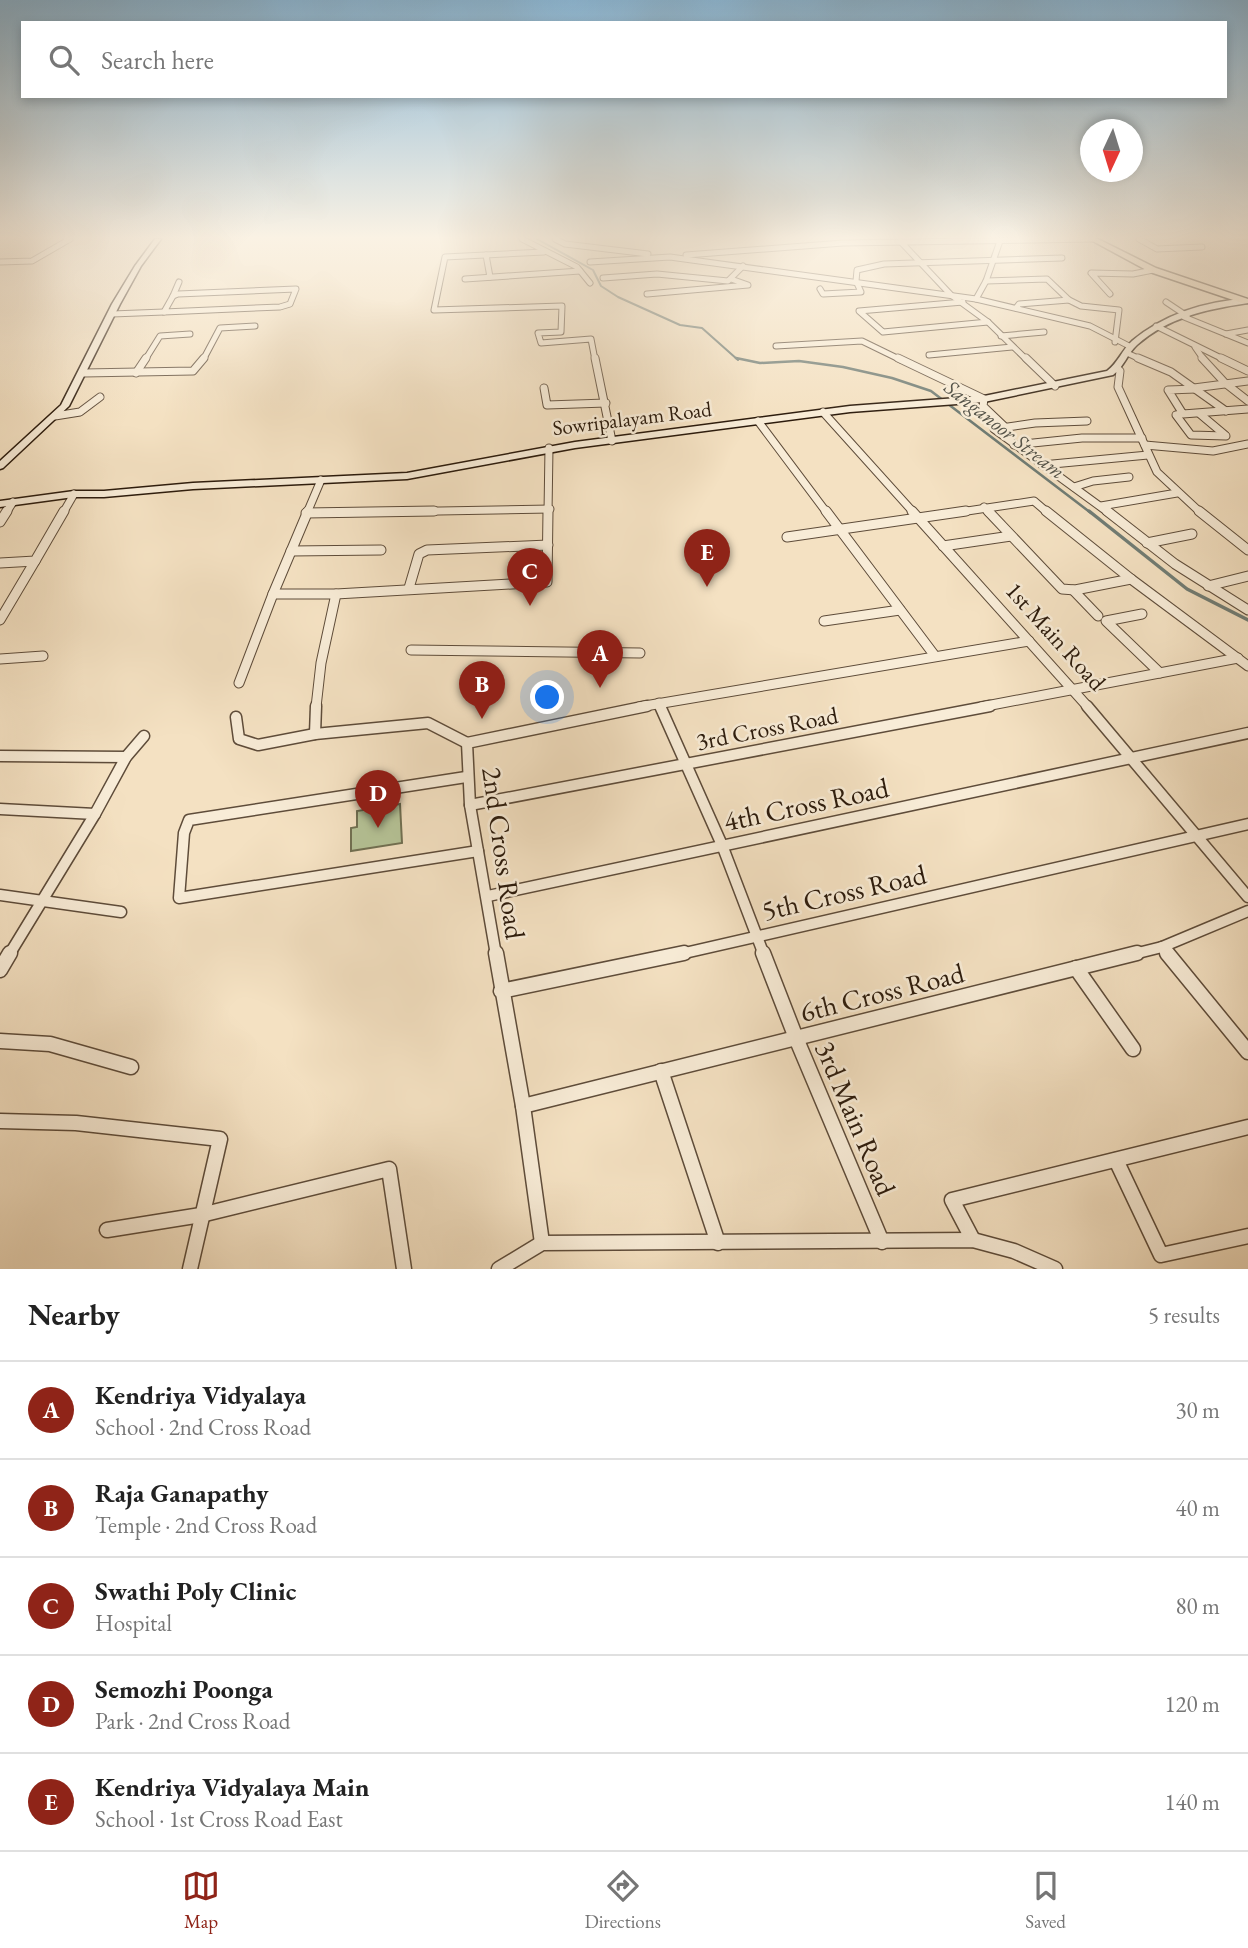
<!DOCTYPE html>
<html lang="en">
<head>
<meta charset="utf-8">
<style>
	:root { --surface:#fff; --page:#f2f2f2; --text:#222; --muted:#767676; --line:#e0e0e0; --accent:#8f2418 }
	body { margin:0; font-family:"EB Garamond",serif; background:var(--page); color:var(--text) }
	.compass { position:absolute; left:1080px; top:119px; width:63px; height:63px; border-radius:50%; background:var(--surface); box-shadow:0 4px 10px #0003; rotate:184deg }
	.you { position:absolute; left:548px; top:698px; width:24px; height:24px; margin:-18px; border:5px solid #fff; border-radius:50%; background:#1a73e8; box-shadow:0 0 0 10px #1a73e833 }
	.badge { display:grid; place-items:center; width:46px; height:46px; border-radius:50%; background:var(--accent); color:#fff; font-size:23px; font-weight:700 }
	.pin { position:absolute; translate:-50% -58px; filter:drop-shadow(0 2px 4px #0008) }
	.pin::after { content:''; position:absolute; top:37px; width:24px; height:21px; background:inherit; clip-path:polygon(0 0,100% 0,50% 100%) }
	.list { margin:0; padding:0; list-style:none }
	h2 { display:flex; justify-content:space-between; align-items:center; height:91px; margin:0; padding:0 28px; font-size:30px }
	h2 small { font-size:23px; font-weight:400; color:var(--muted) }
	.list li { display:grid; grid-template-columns:46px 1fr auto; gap:21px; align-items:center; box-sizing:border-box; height:98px; padding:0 28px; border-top:2px solid var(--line) }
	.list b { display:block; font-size:26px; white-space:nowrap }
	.list p { margin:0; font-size:23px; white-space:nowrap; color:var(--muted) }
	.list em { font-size:23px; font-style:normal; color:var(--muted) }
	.icon { flex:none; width:38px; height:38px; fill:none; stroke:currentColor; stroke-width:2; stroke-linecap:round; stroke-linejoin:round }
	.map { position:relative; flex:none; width:1248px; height:1269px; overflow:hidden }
	.search { position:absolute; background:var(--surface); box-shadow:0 4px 10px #0003; left:21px; right:21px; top:21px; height:77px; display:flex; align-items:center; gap:18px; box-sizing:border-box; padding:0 24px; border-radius:0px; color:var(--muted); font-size:26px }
	.sheet { height:581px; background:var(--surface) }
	nav { display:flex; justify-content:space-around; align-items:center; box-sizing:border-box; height:98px; border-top:2px solid var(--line); background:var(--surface); font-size:19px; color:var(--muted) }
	nav a { display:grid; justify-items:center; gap:4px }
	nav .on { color:var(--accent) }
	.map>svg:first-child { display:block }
	.green { fill:#b6c498; stroke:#717052; stroke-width:2 }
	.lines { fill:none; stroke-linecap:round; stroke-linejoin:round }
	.stream-far2 { stroke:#707c74; stroke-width:2 }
	.stream-far1 { stroke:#707c74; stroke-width:2.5 }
	.stream { stroke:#707c74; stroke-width:3.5 }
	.street-far4-casing { stroke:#5e4c3a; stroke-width:7 }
	.street-far3-casing { stroke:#5e4c3a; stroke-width:9 }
	.street-far2-casing { stroke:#5e4c3a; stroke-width:11 }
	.street-far1-casing { stroke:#5e4c3a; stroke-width:13 }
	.street-casing { stroke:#5e4c3a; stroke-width:17 }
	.secondary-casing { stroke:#2c1b0c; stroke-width:3 }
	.primary-casing { stroke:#2c1b0c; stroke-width:3 }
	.street-far4 { stroke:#f8ecd7; stroke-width:5 }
	.street-far3 { stroke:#f8ecd7; stroke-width:7 }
	.street-far2 { stroke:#f8ecd7; stroke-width:9 }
	.street-far1 { stroke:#f8ecd7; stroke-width:10 }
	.street { stroke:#f8ecd7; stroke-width:14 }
	.secondary { fill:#f8ecd7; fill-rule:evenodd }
	.primary { fill:#f4e1c2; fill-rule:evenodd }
	.labels { text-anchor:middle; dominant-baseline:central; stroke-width:5; stroke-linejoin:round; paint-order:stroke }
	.far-street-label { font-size:21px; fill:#2c1b0c; stroke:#f8ecd7 }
	.far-water-label { font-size:21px; font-style:italic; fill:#545349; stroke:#f8ecd7 }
	.street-label { font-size:24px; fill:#2c1b0c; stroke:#f8ecd7 }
	.near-street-label { font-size:28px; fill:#2c1b0c; stroke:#f8ecd7 }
</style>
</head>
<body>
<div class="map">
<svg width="1248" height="1269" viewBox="0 0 1248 1269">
	<rect width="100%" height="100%" fill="#f4e1c2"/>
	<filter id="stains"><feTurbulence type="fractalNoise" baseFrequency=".00286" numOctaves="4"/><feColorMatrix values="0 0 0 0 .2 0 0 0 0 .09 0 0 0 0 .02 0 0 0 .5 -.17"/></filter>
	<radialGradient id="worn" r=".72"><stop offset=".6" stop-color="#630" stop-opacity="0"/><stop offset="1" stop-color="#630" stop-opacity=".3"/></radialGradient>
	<polygon class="green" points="400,804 402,843 351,851 351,828 357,827 357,811"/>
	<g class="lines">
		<polyline class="stream-far2" points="537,239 593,270 601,286 618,297 680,325 702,328 738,360"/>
		<polyline class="stream-far1" points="736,358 760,363 799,361 843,367 892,378 931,391 1091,513"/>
		<polyline class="stream" points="1089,511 1187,589 1248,620"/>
		<defs>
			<g id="street-far4">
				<polyline points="522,239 577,267 590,283"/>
				<polyline points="555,239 565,244 648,254"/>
				<polyline points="1139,239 1157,249 1202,247"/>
				<polyline points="901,242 951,295 988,322 1027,360"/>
				<polyline points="544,252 445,257 434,310 562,306 561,332 538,333 541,343 591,339 595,360"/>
				<polyline points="486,255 490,277"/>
				<polyline points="686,255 843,243 1094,239"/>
				<polyline points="0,262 32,261 70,239"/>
				<polyline points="590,262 670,257 976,299 1090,326 1131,347"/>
				<polyline points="603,278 657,274 728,281 743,266"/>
				<polyline points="465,279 580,271"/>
				<polyline points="986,281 1047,279 1069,300 1019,304 1016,308"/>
				<polygon points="296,289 290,304 280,307 164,312 173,296 178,294"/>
				<polyline points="820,289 823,294 861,292 856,281 857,270 884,264 1062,258"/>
				<polyline points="647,294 748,285 731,279"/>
				<polyline points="1110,294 1091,273 1133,274 1153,270"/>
				<polyline points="173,296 179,282"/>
				<polyline points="976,299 986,281 1000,241"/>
				<polyline points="1069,300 1081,306 1119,310 1115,342"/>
				<polyline points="963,302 859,311 883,332 988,322"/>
				<polyline points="1166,302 1187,316"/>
				<polyline points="112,314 164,312"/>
				<polyline points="1184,317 1248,343"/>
				<polyline points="1156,326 1225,360"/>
				<polyline points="1226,334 1248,330"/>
				<polyline points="1001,336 1044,332"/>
				<polyline points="776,346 862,341 901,360"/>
				<polyline points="1195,347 1204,360"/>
				<polyline points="1127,353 1142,360"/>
				<polyline points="929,355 1012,347"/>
				<polyline points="145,360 160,336 190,334"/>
				<polyline points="203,360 220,328 255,326"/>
			</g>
			<g id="street-far3">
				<polyline points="595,358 612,441"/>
				<polyline points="898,358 984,399 983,406 1004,426"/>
				<polyline points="1026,358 1055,386"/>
				<polyline points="1138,358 1171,372 1226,411"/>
				<polyline points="1202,358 1225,383 1248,401"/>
				<polyline points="1221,358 1248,371"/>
				<polyline points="1117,368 1120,371 1118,387 1157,472 1201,513"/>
				<polyline points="84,373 193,371 204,358"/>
				<polyline points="136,373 146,358"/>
				<polyline points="544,388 547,405 606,403"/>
				<polyline points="1194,388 1248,381"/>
				<polyline points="1196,389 1168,390 1183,414 1248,409"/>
				<polyline points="823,412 914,513"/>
				<polyline points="1181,414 1176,415 1191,435 1226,436"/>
				<polyline points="1200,414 1225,435"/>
				<polyline points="55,416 80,412 100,397"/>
				<polyline points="758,421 827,513"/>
				<polyline points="1087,421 1035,423 994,429 1109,513"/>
				<polyline points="1014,445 1082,438 1142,438"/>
				<polyline points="1145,445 1213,451 1248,444"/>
				<polyline points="1042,465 1148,455"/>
				<polyline points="1074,487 1093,481 1129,477"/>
				<polyline points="1101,506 1177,493"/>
				<polyline points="984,507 989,513"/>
				<polyline points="6,513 13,502"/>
				<polyline points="63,513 74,494"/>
				<polyline points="307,513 321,480"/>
				<polyline points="327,513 550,509"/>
				<polyline points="548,513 549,448"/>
				<polyline points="954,513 1034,501 1048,513"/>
			</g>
			<g id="street-far2">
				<polyline points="826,511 935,656"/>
				<polyline points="912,511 1088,707"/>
				<polyline points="988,511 1062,589 1075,590 1131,579"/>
				<polyline points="1046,511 1131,579 1248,666"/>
				<polyline points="1107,511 1175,564 1248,610"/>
				<polyline points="1199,511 1248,550"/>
				<polyline points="306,513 434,511"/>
				<polyline points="0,522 7,511"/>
				<polyline points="787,537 966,511"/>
				<polyline points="1147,543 1192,534"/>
				<polyline points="943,546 1011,536"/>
				<polyline points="291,551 381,550"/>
				<polyline points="0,563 35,561 64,511"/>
				<polyline points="1208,586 1248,576"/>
				<polyline points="409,588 419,554 427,550 548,545"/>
				<polyline points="1073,590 1098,616"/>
				<polyline points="273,594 308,511"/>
				<polyline points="336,594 547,582 548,511"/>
				<polyline points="1142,614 1106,621 1160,673"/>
				<polyline points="0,620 35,561"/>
				<polyline points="824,621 900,610"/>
				<polyline points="411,650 640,653"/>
				<polyline points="0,659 43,656"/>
				<polyline points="239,683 273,594 336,594 321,663 316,707"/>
				<polyline points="659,703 661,707"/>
				<polyline points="639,707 1029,641"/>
				<polyline points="981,707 1238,658"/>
			</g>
			<g id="street-far1">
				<polyline points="660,706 722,845 764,955"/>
				<polyline points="1087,706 1248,897"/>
				<polyline points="236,717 239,739 258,745 315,734 428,723 467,743"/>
				<polyline points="315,734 316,706"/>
				<polyline points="0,756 126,757"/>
				<polyline points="466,777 189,820 184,833 179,898 478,851"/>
				<polyline points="470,805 990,706"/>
				<polyline points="0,809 95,814"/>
				<polyline points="0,895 121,912"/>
				<polyline points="488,896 1248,733"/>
				<polyline points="1162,947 1168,955"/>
				<polyline points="9,955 95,814 126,757 144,736"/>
				<polyline points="496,955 470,805 467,743 647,706"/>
				<polyline points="676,955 1248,824"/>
				<polyline points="1130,955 1162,947 1248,911"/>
			</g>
			<g id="street">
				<polyline points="496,953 523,1106 542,1243"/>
				<polyline points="763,953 796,1038 882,1242"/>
				<polyline points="1167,953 1248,1052"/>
				<polyline points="1076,968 1133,1049"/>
				<polyline points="0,970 10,953"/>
				<polyline points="501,991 684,953"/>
				<polyline points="0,1041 50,1044 131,1067"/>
				<polyline points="661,1071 718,1243"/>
				<polyline points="523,1106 1137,953"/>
				<polyline points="0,1121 76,1123 220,1139 190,1269"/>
				<polyline points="1116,1160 1161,1255 1248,1236"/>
				<polyline points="107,1230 201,1215 389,1169 404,1269"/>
				<polyline points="973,1240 952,1200 1248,1127"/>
				<polyline points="499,1269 542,1243 973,1240 1014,1251 1055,1269"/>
			</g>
			<g id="secondary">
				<polygon points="155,239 161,239 141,266 120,304 69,406 3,468 0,469 0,461 61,405 112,304 135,266"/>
				<path d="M1245,299L1248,300V303C1208,309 1168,317 1137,345C1127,354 1124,367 1113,375L984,402L850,412L575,448L407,479L193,489L104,497H74L0,507V501L74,491H104L193,483L407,473L575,442L850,406L984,396L1107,371C1118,363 1122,350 1132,341C1163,315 1205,301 1245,299Z"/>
			</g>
			<polygon id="primary" points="1089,239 1098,239 1156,268 1248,299 1248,303 1242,303 1150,272"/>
		</defs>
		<use href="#street-far4" class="street-far4-casing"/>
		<use href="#street-far3" class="street-far3-casing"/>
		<use href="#street-far2" class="street-far2-casing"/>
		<use href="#street-far1" class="street-far1-casing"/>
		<use href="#street" class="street-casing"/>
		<use href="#secondary" class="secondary-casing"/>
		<use href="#primary" class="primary-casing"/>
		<use href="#street-far4" class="street-far4"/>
		<use href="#street-far3" class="street-far3"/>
		<use href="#street-far2" class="street-far2"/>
		<use href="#street-far1" class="street-far1"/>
		<use href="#street" class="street"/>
		<use href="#secondary" class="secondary"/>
		<use href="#primary" class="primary"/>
	</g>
	<linearGradient id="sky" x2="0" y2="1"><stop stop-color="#8ab7d6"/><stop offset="0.57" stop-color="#faf2e4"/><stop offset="1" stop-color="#faf2e4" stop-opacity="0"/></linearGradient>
	<rect width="1248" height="416" fill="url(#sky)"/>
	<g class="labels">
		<g class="far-street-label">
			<text transform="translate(632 418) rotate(-7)">Sowripalayam Road</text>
		</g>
		<g class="far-water-label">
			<text transform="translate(1005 429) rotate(38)">Sanganoor Stream</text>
		</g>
		<g class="street-label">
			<text transform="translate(1056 636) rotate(48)">1st Main Road</text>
			<text transform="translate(767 728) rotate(-11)">3rd Cross Road</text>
		</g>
		<g class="near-street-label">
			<text transform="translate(806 804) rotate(-12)">4th Cross Road</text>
			<text transform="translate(504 853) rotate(82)">2nd Cross Road</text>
			<text transform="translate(844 892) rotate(-13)">5th Cross Road</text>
			<text transform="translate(882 992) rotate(-14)">6th Cross Road</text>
			<text transform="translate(856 1118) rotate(67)">3rd Main Road</text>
		</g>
	</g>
	<rect width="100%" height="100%" filter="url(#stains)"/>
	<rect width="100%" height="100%" fill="url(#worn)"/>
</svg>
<svg class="compass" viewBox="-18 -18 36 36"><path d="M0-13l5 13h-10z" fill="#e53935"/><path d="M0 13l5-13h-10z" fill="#767676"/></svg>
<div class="you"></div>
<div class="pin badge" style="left:600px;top:688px">A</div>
<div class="pin badge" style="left:482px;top:719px">B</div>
<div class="pin badge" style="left:530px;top:606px">C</div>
<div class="pin badge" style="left:378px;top:828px">D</div>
<div class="pin badge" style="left:707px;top:587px">E</div>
<div class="search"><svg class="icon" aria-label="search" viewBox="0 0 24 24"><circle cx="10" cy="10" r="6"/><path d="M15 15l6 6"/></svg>Search here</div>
</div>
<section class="sheet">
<h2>Nearby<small>5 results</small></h2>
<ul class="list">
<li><span class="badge">A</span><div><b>Kendriya Vidyalaya</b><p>School · 2nd Cross Road</p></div><em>30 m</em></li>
<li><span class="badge">B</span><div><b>Raja Ganapathy</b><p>Temple · 2nd Cross Road</p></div><em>40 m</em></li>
<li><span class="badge">C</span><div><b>Swathi Poly Clinic</b><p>Hospital</p></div><em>80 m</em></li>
<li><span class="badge">D</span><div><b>Semozhi Poonga</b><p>Park · 2nd Cross Road</p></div><em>120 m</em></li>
<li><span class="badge">E</span><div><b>Kendriya Vidyalaya Main</b><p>School · 1st Cross Road East</p></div><em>140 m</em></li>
</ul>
</section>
<nav>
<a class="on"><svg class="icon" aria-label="map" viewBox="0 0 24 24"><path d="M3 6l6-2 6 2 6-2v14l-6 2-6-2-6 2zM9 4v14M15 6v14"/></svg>Map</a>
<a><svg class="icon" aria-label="directions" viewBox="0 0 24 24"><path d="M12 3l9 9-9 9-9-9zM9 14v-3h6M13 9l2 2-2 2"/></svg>Directions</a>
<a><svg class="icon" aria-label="saved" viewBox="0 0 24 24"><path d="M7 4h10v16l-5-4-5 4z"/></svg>Saved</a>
</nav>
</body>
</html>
